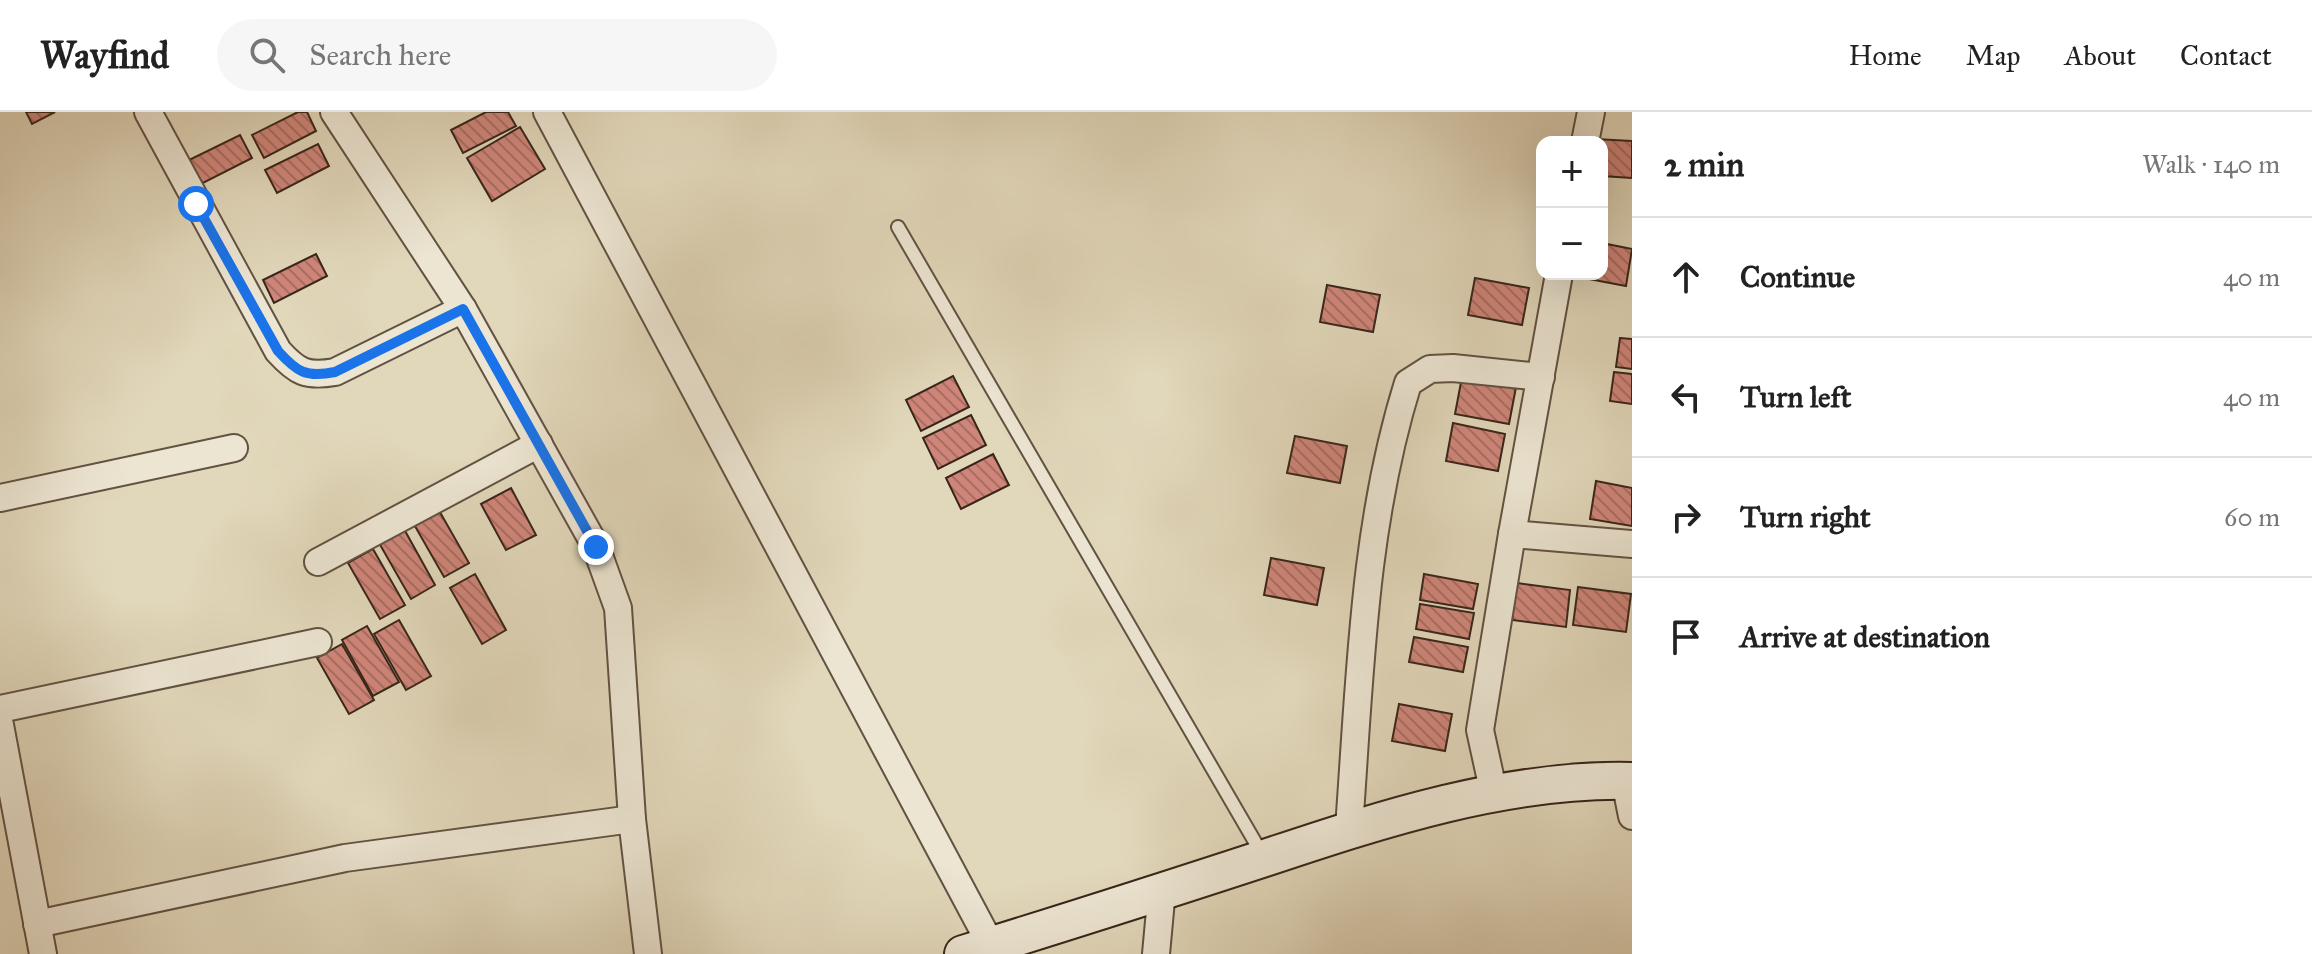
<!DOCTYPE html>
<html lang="en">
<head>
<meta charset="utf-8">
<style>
	:root { --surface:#fff; --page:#f6f6f6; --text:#222; --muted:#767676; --line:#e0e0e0 }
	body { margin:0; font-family:"IM FELL Great Primer",serif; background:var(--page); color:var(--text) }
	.controls { position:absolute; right:24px; top:24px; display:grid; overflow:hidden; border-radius:16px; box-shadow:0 8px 32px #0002 }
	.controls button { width:72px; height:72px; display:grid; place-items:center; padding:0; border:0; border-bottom:2px solid var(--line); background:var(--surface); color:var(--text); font:40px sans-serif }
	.stop { position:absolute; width:24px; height:24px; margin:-18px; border:6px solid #1a73e8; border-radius:50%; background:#fff }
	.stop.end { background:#1a73e8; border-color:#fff; box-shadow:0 2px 8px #0008 }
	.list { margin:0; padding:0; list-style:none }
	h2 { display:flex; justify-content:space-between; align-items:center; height:104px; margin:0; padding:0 32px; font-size:34px }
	h2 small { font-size:26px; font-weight:400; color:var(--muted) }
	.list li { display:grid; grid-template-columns:52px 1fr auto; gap:24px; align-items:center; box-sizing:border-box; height:120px; padding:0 32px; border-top:2px solid var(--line) }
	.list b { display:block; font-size:30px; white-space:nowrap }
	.list em { font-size:26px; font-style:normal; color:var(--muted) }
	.icon { flex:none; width:44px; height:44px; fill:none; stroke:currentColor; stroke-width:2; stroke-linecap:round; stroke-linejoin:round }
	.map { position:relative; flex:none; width:1632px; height:842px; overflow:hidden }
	header { display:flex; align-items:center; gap:48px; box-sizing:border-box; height:112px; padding:0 40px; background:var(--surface); border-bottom:2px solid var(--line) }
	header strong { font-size:38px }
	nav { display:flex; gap:44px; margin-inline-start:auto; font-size:28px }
	.search { width:560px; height:72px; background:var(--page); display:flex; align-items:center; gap:20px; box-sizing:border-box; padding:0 28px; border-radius:44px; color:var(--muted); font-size:30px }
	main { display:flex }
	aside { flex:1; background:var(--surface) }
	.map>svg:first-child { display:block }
	.building { fill:url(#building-back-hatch); stroke:#38251a; stroke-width:2 }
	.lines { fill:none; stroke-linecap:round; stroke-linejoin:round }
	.lane-casing { stroke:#625242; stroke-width:16 }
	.street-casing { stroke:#625242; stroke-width:30 }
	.secondary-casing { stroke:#38251a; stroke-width:40 }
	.lane { stroke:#ece5d2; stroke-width:12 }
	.street { stroke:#ece5d2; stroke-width:26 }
	.secondary { stroke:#ece5d2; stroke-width:36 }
	.route { stroke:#1a73e8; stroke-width:10 }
</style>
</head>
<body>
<header>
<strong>Wayfind</strong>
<div class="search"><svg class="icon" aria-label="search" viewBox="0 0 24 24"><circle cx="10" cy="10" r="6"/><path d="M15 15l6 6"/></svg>Search here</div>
<nav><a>Home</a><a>Map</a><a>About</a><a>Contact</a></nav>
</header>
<main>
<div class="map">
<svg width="1632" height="842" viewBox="0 0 1632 842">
	<defs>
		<pattern id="building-back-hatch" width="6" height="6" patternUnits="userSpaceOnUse" patternTransform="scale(2)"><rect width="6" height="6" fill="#cf867a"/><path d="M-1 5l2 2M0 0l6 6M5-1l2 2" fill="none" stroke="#a96d63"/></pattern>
	</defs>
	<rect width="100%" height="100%" fill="#e1d7ba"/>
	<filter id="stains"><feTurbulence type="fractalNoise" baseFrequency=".0025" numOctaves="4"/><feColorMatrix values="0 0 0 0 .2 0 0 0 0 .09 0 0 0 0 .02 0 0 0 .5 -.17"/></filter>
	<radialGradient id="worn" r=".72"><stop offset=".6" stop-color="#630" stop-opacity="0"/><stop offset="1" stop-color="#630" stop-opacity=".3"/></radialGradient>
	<g class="building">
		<polygon points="26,0 55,0 32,12"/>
		<polygon points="298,0 307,0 316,19 264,46 252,23"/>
		<polygon points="486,0 508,0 516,14 463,41 451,18"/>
		<polygon points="520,15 545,57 492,89 467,46"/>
		<polygon points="240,23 252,46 199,73 187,49"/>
		<polygon points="1595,27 1632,29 1632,66 1602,64 1602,30 1595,30"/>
		<polygon points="318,32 329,54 277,81 265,58"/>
		<polygon points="1602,131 1632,137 1626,174 1573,164 1573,162 1602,162"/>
		<polygon points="316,142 327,164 274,191 263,168"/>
		<polygon points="1475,166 1529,176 1522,213 1468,203"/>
		<polygon points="1327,173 1380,183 1373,220 1320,210"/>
		<polygon points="1620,226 1632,227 1632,257 1616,255"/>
		<polygon points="1614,260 1632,262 1632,292 1610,289"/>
		<polygon points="953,264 969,295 921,319 906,288"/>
		<polygon points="1462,265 1516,275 1509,312 1455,302"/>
		<polygon points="971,303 986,333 938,357 923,326"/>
		<polygon points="1453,311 1505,322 1498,359 1446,349"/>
		<polygon points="1295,324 1347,334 1340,371 1287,361"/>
		<polygon points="993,342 1009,373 961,397 946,366"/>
		<polygon points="1596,369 1632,376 1632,414 1590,407"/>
		<polygon points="511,376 536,423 506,438 481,392"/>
		<polygon points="437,395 469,451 444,465 412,409"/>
		<polygon points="404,417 435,473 411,487 379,431"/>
		<polygon points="373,437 405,493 380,507 348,451"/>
		<polygon points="1271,446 1324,456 1317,493 1264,483"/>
		<polygon points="475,462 506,518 482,532 450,476"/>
		<polygon points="1424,462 1478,472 1473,497 1420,488"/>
		<polygon points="1517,471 1570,478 1566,515 1512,508"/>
		<polygon points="1578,475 1631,482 1626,520 1573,513"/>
		<polygon points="1420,492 1474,501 1469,527 1416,517"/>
		<polygon points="399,508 431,564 406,578 374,522"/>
		<polygon points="367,514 399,570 373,584 342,528"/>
		<polygon points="1414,525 1468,535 1463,560 1409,550"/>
		<polygon points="342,532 374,588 349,602 317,546"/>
		<polygon points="1399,592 1452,602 1445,639 1392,629"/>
	</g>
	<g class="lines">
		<defs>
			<polyline id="lane" points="898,115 1262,742"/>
			<g id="street">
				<path d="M148,0L278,239C297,260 306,265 335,260L463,197"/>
				<polyline points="334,0 463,197 596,435 618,496 632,707 648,842"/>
				<polyline points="547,0 991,833"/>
				<polyline points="1585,30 1591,0"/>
				<polyline points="0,386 234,336"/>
				<polyline points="1512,422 1632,432"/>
				<polyline points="318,450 539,332"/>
				<polyline points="0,597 318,530"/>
				<polyline points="0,613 43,842"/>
				<polyline points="1625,669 1632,704"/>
				<polyline points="1494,682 1480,618 1512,422 1559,162"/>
				<path d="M1349,716C1360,567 1363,415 1408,271L1430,257L1453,256L1541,265"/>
				<polyline points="37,812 345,746 632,707"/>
				<polyline points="1156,842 1162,777"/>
			</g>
			<path id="secondary" d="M963,842C1064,811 1164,779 1265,746C1382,707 1507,666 1632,669"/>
		</defs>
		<use href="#lane" class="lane-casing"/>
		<use href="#street" class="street-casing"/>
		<use href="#secondary" class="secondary-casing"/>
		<use href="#lane" class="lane"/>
		<use href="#street" class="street"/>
		<use href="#secondary" class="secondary"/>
	</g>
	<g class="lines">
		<path class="route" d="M196,92L278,239C297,260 306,266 335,260L463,197L596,435"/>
	</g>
	<rect width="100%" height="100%" filter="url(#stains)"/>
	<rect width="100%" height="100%" fill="url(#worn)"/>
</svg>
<div class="controls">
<button>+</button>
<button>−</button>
</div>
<div class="stop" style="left:196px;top:92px"></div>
<div class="stop end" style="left:596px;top:435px"></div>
</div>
<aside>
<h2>2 min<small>Walk · 140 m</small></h2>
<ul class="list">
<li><svg class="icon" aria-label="ahead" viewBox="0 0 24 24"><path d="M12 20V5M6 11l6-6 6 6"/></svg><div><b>Continue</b></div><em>40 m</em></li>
<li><svg class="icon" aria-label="left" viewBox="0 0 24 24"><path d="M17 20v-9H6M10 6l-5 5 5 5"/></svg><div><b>Turn left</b></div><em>40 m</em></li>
<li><svg class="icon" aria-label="right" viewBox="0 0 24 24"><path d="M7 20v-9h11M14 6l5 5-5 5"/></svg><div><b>Turn right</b></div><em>60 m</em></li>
<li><svg class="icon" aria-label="arrive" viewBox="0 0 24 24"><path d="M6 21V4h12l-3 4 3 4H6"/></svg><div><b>Arrive at destination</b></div></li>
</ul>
</aside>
</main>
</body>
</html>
